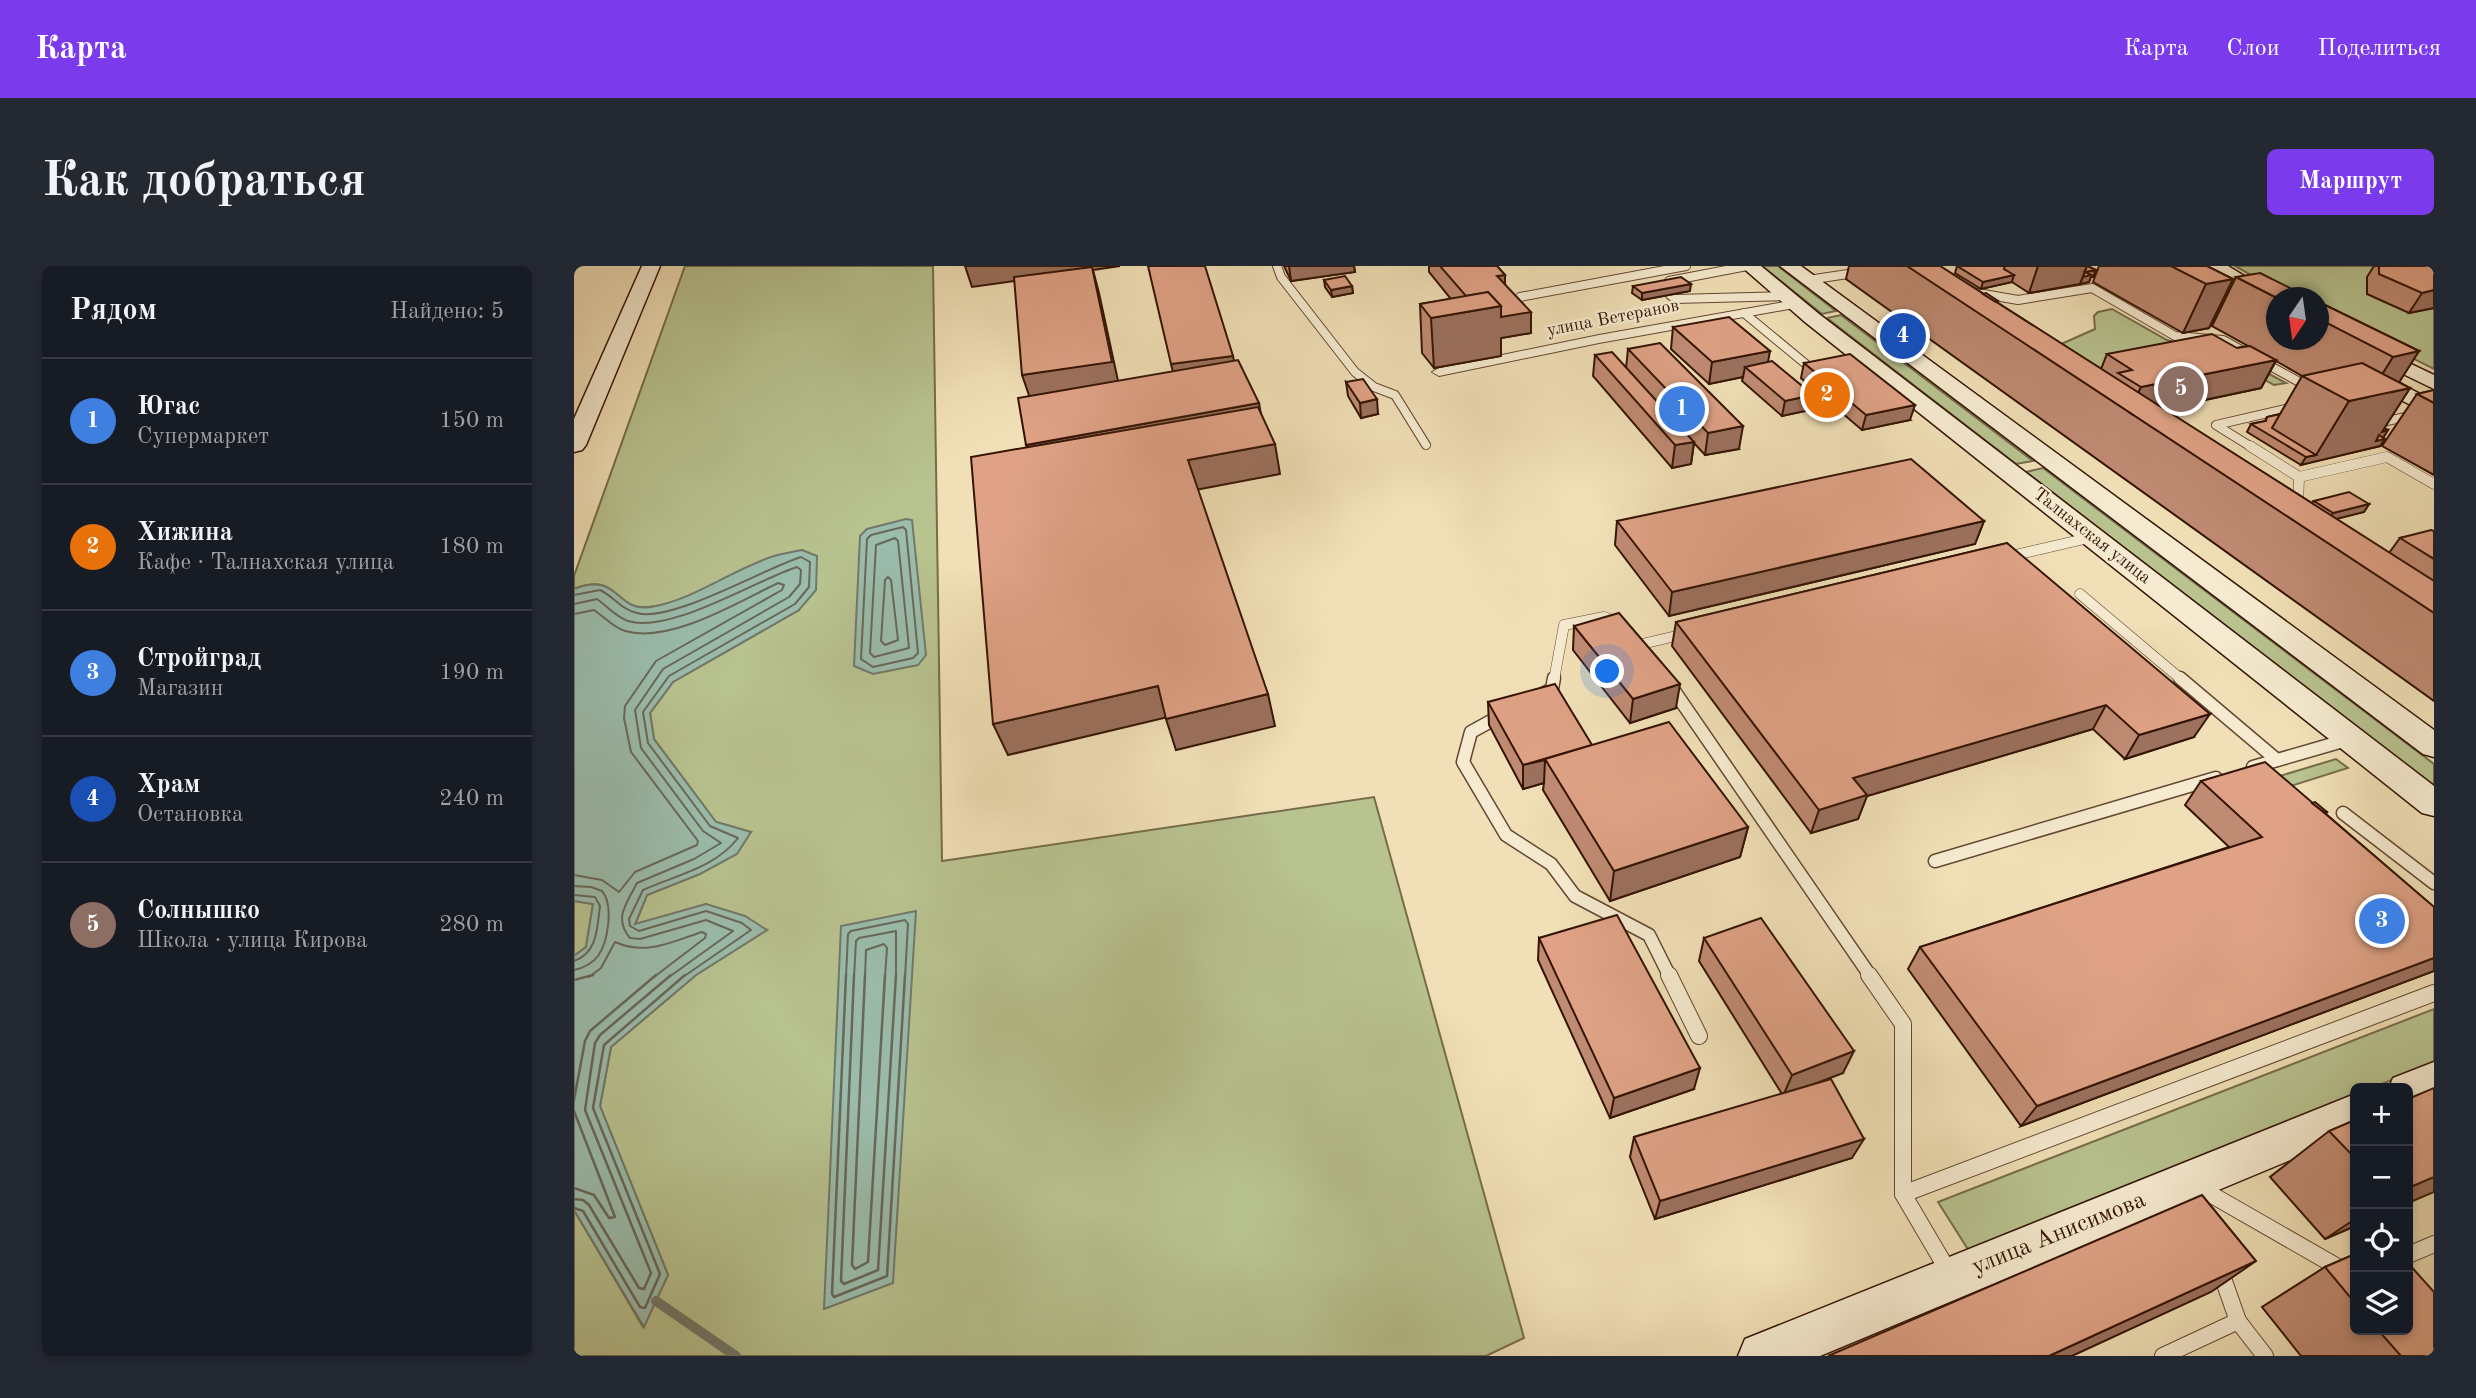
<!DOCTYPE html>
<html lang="ru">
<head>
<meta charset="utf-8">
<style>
	:root { --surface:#171b24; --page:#242831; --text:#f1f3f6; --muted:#9ea1a6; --line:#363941; --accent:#7c3aed }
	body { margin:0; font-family:"Old Standard TT",serif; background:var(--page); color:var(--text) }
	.controls { position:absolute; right:21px; bottom:21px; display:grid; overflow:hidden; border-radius:10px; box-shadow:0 4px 10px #0003 }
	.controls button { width:63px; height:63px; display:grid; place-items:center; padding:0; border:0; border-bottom:2px solid var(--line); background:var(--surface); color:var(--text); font:35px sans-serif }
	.compass { position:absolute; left:1692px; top:21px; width:63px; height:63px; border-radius:50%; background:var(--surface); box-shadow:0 4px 10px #0003; rotate:193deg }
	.you { position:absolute; left:1034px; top:406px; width:24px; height:24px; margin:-18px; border:5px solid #fff; border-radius:50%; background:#1a73e8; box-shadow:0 0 0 10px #1a73e833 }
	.badge { display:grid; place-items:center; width:46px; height:46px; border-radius:50%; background:var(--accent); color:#fff; font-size:23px; font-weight:700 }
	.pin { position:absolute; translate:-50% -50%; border:4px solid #fff; box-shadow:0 2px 7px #0006 }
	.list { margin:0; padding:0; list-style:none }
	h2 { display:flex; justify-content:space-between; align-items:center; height:91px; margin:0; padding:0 28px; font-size:30px }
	h2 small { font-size:23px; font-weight:400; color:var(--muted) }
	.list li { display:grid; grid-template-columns:46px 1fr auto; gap:21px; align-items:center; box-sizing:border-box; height:126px; padding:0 28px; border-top:2px solid var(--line) }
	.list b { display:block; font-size:26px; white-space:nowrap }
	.list p { margin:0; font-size:23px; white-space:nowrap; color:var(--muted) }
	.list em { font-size:23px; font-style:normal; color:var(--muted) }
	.icon { flex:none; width:38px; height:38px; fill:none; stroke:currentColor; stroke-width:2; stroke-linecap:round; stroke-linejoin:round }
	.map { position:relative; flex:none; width:1860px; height:1090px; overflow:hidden; border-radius:10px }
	header { display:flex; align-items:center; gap:42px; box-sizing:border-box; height:98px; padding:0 35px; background:var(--accent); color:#fff }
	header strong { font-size:33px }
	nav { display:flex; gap:38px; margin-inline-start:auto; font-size:24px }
	.intro { display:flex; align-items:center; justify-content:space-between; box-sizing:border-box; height:168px; padding:0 42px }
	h1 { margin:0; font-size:49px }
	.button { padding:18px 32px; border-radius:10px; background:var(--accent); color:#fff; font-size:24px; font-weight:700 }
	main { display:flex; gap:42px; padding:0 42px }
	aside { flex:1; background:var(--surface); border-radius:10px; box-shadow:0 4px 10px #0003 }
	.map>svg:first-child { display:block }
	.green { fill:#b8c390; stroke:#766c4a; stroke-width:2 }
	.water { fill:#9bbdad; stroke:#72796a; stroke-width:2 }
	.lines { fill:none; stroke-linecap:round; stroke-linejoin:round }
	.shore-far1 { stroke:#686859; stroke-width:2 }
	.shore { stroke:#686859; stroke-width:2.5 }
	.stream { stroke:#72796a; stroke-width:10 }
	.lane-far3-casing { stroke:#644732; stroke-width:10 }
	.lane-far2-casing { stroke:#644732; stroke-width:11 }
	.lane-far1-casing { stroke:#644732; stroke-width:15 }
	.lane-casing { stroke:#644732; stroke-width:18 }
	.street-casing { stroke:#644732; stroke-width:2 }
	.secondary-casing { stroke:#351405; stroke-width:3 }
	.lane-far3 { stroke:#f6ebd0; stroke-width:8 }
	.lane-far2 { stroke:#f6ebd0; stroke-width:10 }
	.lane-far1 { stroke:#f6ebd0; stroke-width:12 }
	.lane { stroke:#f6ebd0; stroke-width:16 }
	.street { fill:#f6ebd0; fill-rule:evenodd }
	.secondary { fill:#f6ebd0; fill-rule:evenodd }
	.wall { fill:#c08b73; stroke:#351405; stroke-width:2 }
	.shaded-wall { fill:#9c715e; stroke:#351405; stroke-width:2 }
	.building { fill:#dfa286; stroke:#351405; stroke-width:2 }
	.labels { text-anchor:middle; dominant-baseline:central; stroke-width:5; stroke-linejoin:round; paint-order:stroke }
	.far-street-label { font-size:18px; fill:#351405; stroke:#f6ebd0 }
	.near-street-label { font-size:24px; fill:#351405; stroke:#f6ebd0 }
</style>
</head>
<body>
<header>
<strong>Карта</strong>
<nav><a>Карта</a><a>Слои</a><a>Поделиться</a></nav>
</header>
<div class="intro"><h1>Как добраться</h1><a class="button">Маршрут</a></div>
<main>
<aside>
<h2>Рядом<small>Найдено: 5</small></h2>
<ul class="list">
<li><span class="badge" style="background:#3f7fe0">1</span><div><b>Югас</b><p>Супермаркет</p></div><em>150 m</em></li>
<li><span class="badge" style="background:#e8710a">2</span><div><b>Хижина</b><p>Кафе · Талнахская улица</p></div><em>180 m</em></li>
<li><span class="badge" style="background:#3f7fe0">3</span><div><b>Стройград</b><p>Магазин</p></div><em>190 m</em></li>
<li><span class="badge" style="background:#1a4fb4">4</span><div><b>Храм</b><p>Остановка</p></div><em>240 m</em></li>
<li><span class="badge" style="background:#8d6e63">5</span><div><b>Солнышко</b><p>Школа · улица Кирова</p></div><em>280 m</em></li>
</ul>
</aside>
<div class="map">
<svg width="1860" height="1090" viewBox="0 0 1860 1090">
	<rect width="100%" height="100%" fill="#f1e0b7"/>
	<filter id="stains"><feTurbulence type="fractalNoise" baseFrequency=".00286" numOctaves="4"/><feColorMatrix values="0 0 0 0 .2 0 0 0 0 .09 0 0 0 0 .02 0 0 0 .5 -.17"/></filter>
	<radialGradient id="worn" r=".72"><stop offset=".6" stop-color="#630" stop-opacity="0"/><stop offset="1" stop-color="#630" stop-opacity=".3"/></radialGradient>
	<g class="green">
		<path d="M111,0H359L368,595L800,531L950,1072L912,1090H0V944L69,1061L94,1009L26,840L37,781L122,709L193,664L132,638L61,659L73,629L126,608L177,566L142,556L80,473L76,447L99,416L225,344L196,292C158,309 115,338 74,341C39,344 45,305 0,323V310Z"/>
		<polygon points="1188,0 1204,0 1262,45 1248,48"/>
		<polygon points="1661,0 1860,0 1860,103 1745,45 1744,32 1717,31"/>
		<polygon points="1538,43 1593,74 1675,97 1712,117 1700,119 1673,104 1526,106 1485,79 1521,63 1520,50 1524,46"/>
		<polygon points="1267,49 1459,195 1442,198 1253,52"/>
		<polygon points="1469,202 1860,498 1860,521 1452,206"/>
		<polygon points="1762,493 1774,502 1685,530 1673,520"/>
		<polygon points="0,635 19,638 12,681 0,690"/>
		<polygon points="1860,743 1860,797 1798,822 1781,822 1781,829 1395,985 1364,936"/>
	</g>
	<g class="water">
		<polygon points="332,253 338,254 352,389 344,399 299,408 280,400 286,270 293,263"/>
		<path d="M228,284L243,290L242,324L225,344L99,416L76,447L80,473L142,556L177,566L163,588L126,608L73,629L61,658L132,638L171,650L193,664L122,709L37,781L26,840L94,1009L70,1061L0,944V690L12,681L19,638L0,635V323C46,305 41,347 77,341C121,333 156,305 197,291C207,288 218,286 228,284Z"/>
		<polygon points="342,645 319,1017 250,1043 267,660"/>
	</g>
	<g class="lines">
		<g class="shore-far1">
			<polygon points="329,261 332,264 344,387 339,392 299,401 287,393 293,273 297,269"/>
			<polygon points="321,272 324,275 335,382 300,391 296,387 302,279"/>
			<polygon points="314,311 317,314 324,374 311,379 307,375 311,314"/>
			<path d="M0,329L26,324C39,330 48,344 63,347C97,357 189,303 227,291L236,296L235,321L221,338L95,410L69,446L74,477L136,560L164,572C141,602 102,609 69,624L55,653L56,660L65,665L132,645L168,657L177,664L109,711"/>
			<path d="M0,338L23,333C33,340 42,351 54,355C96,368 180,315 223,301L227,304L226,318L215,331L89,403L61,444L67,482L129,565L147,577L120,593L63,617C53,637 39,652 56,672L66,673L132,654L159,665L95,711"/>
			<path d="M0,348L20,344C30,351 40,362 51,365C96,378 164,336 204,317L210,319L208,324L82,395L51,440L50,452L57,486L124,575L123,579L61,606L45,626L28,614L0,609"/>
			<path d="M0,620L17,621L28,625C40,639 34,676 24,690C18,698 9,702 0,704"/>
			<path d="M0,629L21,631L26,640C23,661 24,687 0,695"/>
			<path d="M15,711L27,702L41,676C73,690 96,676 128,666L132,668L131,672L80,711"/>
			<polyline points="272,711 274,668 277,665 331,654 334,658 331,711"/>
			<polyline points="280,711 282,675 285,672 322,665 322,711"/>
			<polyline points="291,711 292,684 310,678 313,682 311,711"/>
		</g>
		<g class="shore">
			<polyline points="272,709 258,1028 260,1031 313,1010 331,709"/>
			<polyline points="280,709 267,1015 270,1018 304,1004 322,709"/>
			<polyline points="291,709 278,999 281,1003 294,996 311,709"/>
			<polyline points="0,714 19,709"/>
			<polyline points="0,834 11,775 16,765 82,709"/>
			<polyline points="0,845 41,951 35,952 20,929 0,922"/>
			<polyline points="0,933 9,934 15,939 65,1022 70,1023 77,1007 11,844 21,777 26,769 97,709"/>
			<polyline points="0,942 9,945 66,1041 71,1042 86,1008 19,842 30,779 111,709"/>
		</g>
		<polyline class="stream" points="82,1035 162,1090"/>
		<defs>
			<g id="lane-far3">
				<polyline points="703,0 707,11 781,106 800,121 821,129 852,179"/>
				<polyline points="1234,14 1300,4 1304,0"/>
				<polyline points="1095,15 1173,0"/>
				<polyline points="1398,26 1444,34 1518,22 1601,70 1649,74 1738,123"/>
				<polyline points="1096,29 1101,33 1211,30"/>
				<polyline points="946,31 1112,0"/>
				<polyline points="1170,47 1239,104"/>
				<polyline points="1799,158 1860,145"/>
				<polyline points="1679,182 1642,159 1724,140"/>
			</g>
			<g id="lane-far2">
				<polyline points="1676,180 1725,211 1813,191 1860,218"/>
				<polyline points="1725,211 1724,241 1727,245"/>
				<polyline points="1433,291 1519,271"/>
				<polyline points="1506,328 1608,414"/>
				<polyline points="1068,378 1115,367"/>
				<polyline points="980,414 990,359 1030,351 1045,357"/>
			</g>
			<g id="lane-far1">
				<polyline points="1606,412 1703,494"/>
				<polyline points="1096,419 1297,711"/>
				<polyline points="969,428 978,423 980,412"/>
				<polyline points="928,449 897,466 889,496 932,569 977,598 1001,630 1075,669 1096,711"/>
				<polyline points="1679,501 1776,473"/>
				<polyline points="1769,547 1860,617"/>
				<polyline points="1361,595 1642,512"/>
			</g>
			<g id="lane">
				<polyline points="1095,709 1125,770"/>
				<polyline points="1295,709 1329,758 1329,928 1376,1008"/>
				<polyline points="1624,921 1781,1011"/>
				<polyline points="1329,928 1860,727"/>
				<polyline points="1834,989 1860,978"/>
				<polyline points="1645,1001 1664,1055 1691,1090"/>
				<polyline points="1589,1090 1664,1055"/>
			</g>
			<polygon id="street" points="1221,34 1228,38 1226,41 1025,77 865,110 858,106 865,102 1025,69"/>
			<g id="secondary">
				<polygon points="68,0 86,0 12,179 8,184 0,186 0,153"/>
				<polygon points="1167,0 1187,0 1245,48 1860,520 1860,550 1848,547 1231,56"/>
				<polygon points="1206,0 1227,0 1860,464 1860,491 1849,488"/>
				<polygon points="1588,0 1609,0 1647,25 1702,54 1702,68 1633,33"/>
				<polygon points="1632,0 1654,0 1706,32 1702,32 1702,41 1693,40"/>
				<polygon points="1715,74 1739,74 1860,135 1860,151 1718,78"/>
				<polygon points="1793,77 1860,109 1860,123 1786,87 1783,83 1786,79"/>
				<polygon points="1860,796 1860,834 1834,844 1834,822 1815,822 1819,812"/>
				<polygon points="1781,828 1781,867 1246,1090 1164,1090 1171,1073"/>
			</g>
		</defs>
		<use href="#lane-far3" class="lane-far3-casing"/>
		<use href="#lane-far2" class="lane-far2-casing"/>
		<use href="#lane-far1" class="lane-far1-casing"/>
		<use href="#lane" class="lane-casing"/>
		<use href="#street" class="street-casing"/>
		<use href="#secondary" class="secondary-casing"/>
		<use href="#lane-far3" class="lane-far3"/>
		<use href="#lane-far2" class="lane-far2"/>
		<use href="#lane-far1" class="lane-far1"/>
		<use href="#lane" class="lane"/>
		<use href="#street" class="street"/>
		<use href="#secondary" class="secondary"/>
	</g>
	<g class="wall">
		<polygon points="710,0 780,0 781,6 717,15"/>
		<polygon points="855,0 923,0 931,9 931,18 957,67 927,72 927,90 860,102 848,87 846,38 877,33 855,6"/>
		<polygon points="1275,0 1366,0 1527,103 1533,88 1663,82 1674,80 1638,60 1662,11 1703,32 1703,74 1745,74 1745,36 1845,85 1825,116 1836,122 1810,162 1814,164 1809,172 1811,173 1806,180 1737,196 1727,199 1673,166 1677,158 1691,155 1693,151 1706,148 1728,110 1702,95 1687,122 1589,143 1738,237 1740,235 1795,238 1790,246 1762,253 1815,287 1826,272 1860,265 1860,435 1272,13"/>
		<polygon points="1383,0 1514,0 1522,4 1519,11 1517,11 1515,16 1455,27 1438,16 1407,23 1381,7"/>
		<polygon points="1525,0 1633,0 1659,13 1635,62 1609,67 1519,16"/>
		<polygon points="1800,0 1860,0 1860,42 1835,47 1793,28 1793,11"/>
		<polygon points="750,14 778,20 779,27 758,31 751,21"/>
		<polygon points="1059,20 1116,25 1068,34 1058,27"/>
		<polygon points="1099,61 1194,96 1239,129 1236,144 1208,150 1168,115 1169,111 1135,118 1097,83"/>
		<polygon points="1054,83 1165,183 1131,189 1120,177 1117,198 1098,202 1019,110 1021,89 1052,102"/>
		<polygon points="1230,97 1336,154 1288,164 1227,112"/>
		<polygon points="772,116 804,148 787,152 774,130"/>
		<polygon points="1860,124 1860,209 1808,180 1843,128"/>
		<polygon points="1043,255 1410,255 1401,278 1095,350 1041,279"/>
		<polygon points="1433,277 1620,471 1551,493 1519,463 1293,530 1284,553 1237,567 1098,380 1102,356"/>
		<polygon points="1000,360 1102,442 1056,457 999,384"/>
		<polygon points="914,436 1018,479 1174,561 1166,591 1036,635 969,524 970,517 949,523 915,459"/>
		<polygon points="1627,515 1738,537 1753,546 1752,548 1860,641 1860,705 1447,860 1334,703 1346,681 1655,581 1611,539"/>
		<polygon points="965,672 1120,823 1036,852 964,694"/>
		<polygon points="1130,672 1269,807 1238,819 1278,892 1081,953 1056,891 1060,871 1208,828 1125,695"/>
		<polygon points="1781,854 1781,960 1751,973 1696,911 1755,865"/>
		<polygon points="1781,988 1781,1064 1834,1064 1860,1090 1727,1090 1688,1041 1751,1001"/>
	</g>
	<g class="shaded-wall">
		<polygon points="391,0 546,0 519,4 525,27 546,124 458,138 448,109 519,4 398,21"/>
		<polygon points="715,0 780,0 781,6 717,15"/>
		<polygon points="1464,0 1513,0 1506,18 1455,27"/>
		<polygon points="1522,4 1519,11 1517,11 1515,16 1506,18 1511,6"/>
		<polygon points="931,9 931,29 923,10"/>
		<polygon points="1440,9 1438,16 1407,23 1409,16"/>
		<polygon points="1659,13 1635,62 1609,67 1632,18"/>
		<polygon points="1117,18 1116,25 1068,34 1068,27"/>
		<polygon points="778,20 779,27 758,31 757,24"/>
		<polygon points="1860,24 1860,42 1835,47 1848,27"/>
		<polygon points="927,40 957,46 957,67 927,72 927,90 860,102 857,52"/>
		<polygon points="1196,85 1192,107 1171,101 1169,111 1135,118 1138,96"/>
		<polygon points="1845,85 1819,126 1836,122 1808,166 1814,164 1809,172 1811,173 1806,180 1727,199 1732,191 1742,189 1775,135 1794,131 1819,91"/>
		<polygon points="659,90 665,118 604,126 597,98"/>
		<polygon points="1702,94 1687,122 1559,149 1555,146 1567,121"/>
		<polygon points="1239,129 1236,144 1208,150 1211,135"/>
		<polygon points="803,133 804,148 787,152 786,137"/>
		<polygon points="685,137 690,166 463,208 452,179"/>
		<polygon points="1341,139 1336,154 1288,164 1292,149"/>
		<polygon points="1169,160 1165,183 1131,189 1134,167"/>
		<polygon points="1120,176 1117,198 1098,202 1101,179"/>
		<polygon points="701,178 706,208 621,224 614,194"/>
		<polygon points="1795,238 1790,246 1754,255 1759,247"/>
		<polygon points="1410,255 1401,278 1095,350 1098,326"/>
		<polygon points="1106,418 1102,442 1056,457 1059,433"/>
		<polygon points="584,420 594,451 434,489 419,458"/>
		<polygon points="694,428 701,460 602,484 592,453"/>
		<polygon points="1532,439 1519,463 1293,530 1284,553 1237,567 1245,544 1279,512"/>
		<polygon points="1636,448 1620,471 1551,493 1565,469"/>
		<polygon points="971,494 970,517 949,523 949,499"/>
		<polygon points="1174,561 1166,591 1036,635 1040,605"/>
		<polygon points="1860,692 1860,705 1447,860 1463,840"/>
		<polygon points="1280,785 1269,807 1209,830 1218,809"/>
		<polygon points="1126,802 1120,823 1036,852 1040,832"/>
		<polygon points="1290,873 1278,892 1081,953 1086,935"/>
		<polygon points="1860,911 1860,926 1834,937 1834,922"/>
		<polygon points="1781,953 1781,960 1751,973"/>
		<polygon points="1682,995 1637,1026 1498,1090 1475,1090"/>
	</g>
	<g class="building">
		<polygon points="574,0 631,0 659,90 597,98"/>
		<polygon points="866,0 923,0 931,9 923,10 957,46 927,51 927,40 914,26 892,30"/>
		<polygon points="1333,0 1366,0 1860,315 1860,347"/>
		<polygon points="1383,0 1431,0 1430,3 1440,9 1409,16"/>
		<polygon points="1513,0 1522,4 1511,6 1517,9 1509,11"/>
		<polygon points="1597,0 1633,0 1659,13 1632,18"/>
		<polygon points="1805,0 1860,0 1860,24 1848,27 1805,8"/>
		<polygon points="518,1 538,96 448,109 440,11"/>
		<polygon points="1686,7 1736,32 1703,32 1662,11"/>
		<polygon points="771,10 778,20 757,24 750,14"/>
		<polygon points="1107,11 1117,18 1068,27 1059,20"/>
		<polygon points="914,26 927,40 857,52 846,38"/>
		<polygon points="1412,27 1424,35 1422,36 1409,28"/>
		<polygon points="1745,36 1845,85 1819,91 1745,53"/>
		<polygon points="1155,51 1196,85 1138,96 1099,61"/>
		<polygon points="1638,68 1663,82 1676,80 1702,94 1567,121 1544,107 1558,104 1533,88"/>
		<polygon points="1086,77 1169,160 1134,167 1054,83"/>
		<polygon points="1038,86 1120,176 1101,179 1021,89"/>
		<polygon points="1276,88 1341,139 1292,149 1230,97"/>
		<polygon points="664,94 685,137 452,179 444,132"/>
		<polygon points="1198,95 1239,129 1211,135 1171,101"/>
		<polygon points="1788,97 1836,122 1775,135 1728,110"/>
		<polygon points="789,113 803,133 786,137 772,116"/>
		<polygon points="1860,124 1860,137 1843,128"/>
		<polygon points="684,141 701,178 614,194 694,428 592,453 584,420 419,458 397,191"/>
		<polygon points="1706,148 1698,162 1742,189 1732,191 1677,158 1692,155 1693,151"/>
		<polygon points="1805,169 1811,173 1802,175"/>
		<polygon points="1337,193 1410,255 1098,326 1043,255"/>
		<polygon points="1775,226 1795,238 1759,247 1740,235"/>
		<polygon points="1857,264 1860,265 1860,293 1826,272"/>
		<polygon points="1433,277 1636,448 1565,469 1532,439 1279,512 1293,529 1245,544 1102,356"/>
		<polygon points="1045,347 1106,418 1059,433 1000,360"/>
		<polygon points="981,418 1018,479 949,499 914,436"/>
		<polygon points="1095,456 1174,561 1040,605 971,493"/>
		<polygon points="1691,496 1860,641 1860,692 1463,840 1346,681 1688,571 1627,515"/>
		<polygon points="1741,536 1753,546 1751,547 1738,537"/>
		<polygon points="1043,649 1126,802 1040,832 965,672"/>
		<polygon points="1187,652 1280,785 1218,809 1130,672"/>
		<polygon points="1257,813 1290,873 1086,935 1060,871"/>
		<polygon points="1860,822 1860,911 1834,922 1834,833"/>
		<polygon points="1781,854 1781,892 1755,865"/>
		<polygon points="1628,929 1682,995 1475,1090 1254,1090"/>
		<polygon points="1781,988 1781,1037 1751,1001"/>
		<polygon points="1834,997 1860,1026 1860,1090 1827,1090 1804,1064 1834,1064"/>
	</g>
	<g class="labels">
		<g class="far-street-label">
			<text transform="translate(1039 52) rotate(-11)">улица Ветеранов</text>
			<text transform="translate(1518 270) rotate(38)">Талнахская улица</text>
		</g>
		<g class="near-street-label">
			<text transform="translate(1485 968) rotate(-22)">улица Анисимова</text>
		</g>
	</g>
	<rect width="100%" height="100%" filter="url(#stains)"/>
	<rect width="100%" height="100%" fill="url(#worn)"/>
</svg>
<div class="controls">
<button>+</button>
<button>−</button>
<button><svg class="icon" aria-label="locate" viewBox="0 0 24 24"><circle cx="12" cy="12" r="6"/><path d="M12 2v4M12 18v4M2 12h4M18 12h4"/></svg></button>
<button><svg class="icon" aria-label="layers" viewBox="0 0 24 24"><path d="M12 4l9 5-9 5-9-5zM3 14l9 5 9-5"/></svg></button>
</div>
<svg class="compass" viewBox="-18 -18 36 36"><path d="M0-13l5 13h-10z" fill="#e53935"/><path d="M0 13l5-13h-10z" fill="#9ea1a6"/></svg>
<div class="you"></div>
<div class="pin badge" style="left:1108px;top:143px;background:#3f7fe0">1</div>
<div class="pin badge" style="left:1253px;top:129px;background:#e8710a">2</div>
<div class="pin badge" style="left:1808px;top:655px;background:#3f7fe0">3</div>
<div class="pin badge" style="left:1329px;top:70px;background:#1a4fb4">4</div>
<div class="pin badge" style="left:1607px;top:123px;background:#8d6e63">5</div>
</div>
</main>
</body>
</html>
